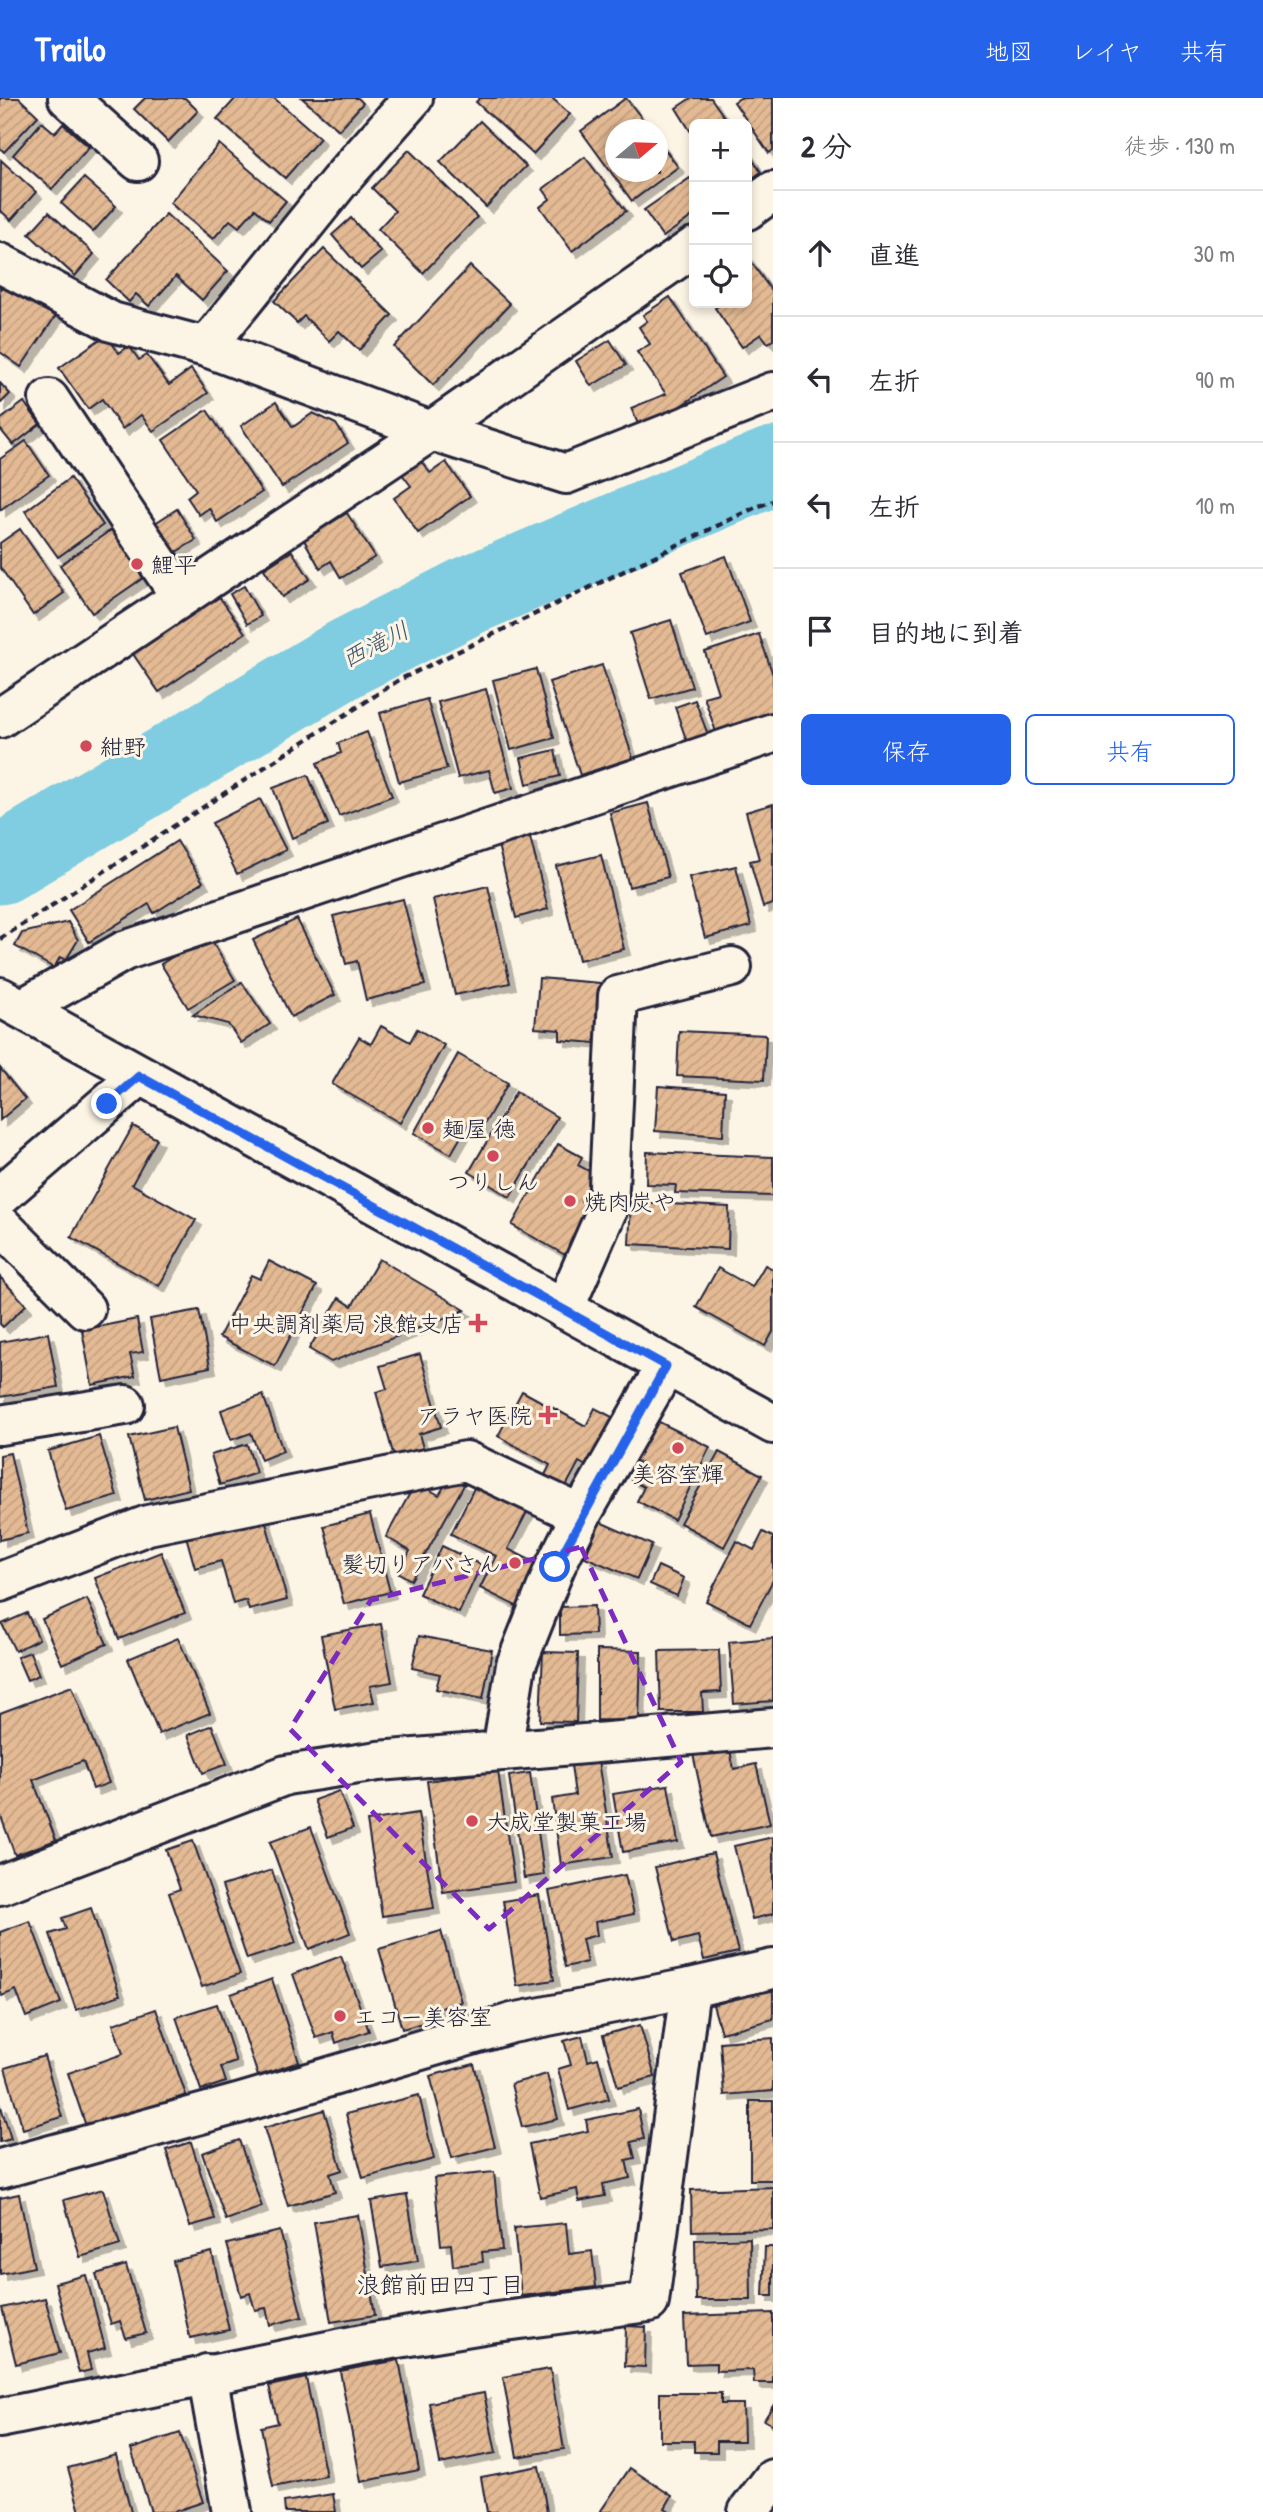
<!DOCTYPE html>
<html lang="ja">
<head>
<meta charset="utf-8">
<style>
	:root { --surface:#fff; --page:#f2f2f3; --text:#2b2b33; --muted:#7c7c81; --line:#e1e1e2; --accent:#2563eb }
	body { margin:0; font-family:"Patrick Hand","Klee One",sans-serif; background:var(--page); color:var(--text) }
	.controls { position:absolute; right:21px; top:21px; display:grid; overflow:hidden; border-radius:10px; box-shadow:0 4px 10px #0003 }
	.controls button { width:63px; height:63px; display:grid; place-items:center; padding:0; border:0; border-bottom:2px solid var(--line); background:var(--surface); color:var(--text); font:35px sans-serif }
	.compass { position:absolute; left:605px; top:21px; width:63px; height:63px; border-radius:50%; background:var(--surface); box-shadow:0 4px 10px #0003; rotate:71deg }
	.stop { position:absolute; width:21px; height:21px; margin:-16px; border:5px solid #2563eb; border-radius:50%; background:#fff }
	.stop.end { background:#2563eb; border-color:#fff; box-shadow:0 2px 7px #0008 }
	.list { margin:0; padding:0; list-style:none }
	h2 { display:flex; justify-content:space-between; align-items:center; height:91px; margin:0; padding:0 28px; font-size:30px }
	h2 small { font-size:23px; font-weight:400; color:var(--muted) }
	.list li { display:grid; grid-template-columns:46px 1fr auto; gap:21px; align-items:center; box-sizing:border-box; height:126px; padding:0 28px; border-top:2px solid var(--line) }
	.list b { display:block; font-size:26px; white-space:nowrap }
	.list em { font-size:23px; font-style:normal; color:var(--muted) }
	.actions { display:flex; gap:14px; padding:21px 28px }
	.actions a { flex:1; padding:16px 0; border:2px solid var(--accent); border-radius:10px; text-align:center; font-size:24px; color:var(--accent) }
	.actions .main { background:var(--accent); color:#fff }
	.icon { flex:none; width:38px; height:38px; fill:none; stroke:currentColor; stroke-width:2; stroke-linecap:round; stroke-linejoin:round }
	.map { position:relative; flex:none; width:773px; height:2414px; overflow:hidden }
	header { display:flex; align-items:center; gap:42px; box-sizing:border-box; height:98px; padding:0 35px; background:var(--accent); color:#fff }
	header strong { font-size:33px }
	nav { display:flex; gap:38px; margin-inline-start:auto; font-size:24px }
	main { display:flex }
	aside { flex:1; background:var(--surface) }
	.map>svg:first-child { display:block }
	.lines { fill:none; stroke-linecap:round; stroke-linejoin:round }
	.river { stroke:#80cce0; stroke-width:79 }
	.building { fill:url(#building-hatch); stroke:#22223b; stroke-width:2; filter:url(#shadow) }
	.minor-casing { stroke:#22223b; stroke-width:44 }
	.major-casing { stroke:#22223b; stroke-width:44 }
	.path { stroke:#22223b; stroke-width:4.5; stroke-dasharray:7 5; stroke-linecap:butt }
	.minor { stroke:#fcf5e5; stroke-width:38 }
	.major { stroke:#fcf5e5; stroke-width:38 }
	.route { stroke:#2563eb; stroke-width:9 }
	.marked { fill:none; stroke:#7b2cbf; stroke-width:5; stroke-dasharray:14 9; stroke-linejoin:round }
	.poi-dot { fill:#d1495b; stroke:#fcf5e5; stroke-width:2.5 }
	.labels { text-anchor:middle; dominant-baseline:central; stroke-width:6; stroke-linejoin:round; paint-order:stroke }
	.poi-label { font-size:23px; fill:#22223b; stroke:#fcf5e5; text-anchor:start }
	.water-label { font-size:24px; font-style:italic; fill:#3e556d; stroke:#fcf5e5 }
	.neighbourhood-label { font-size:24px; fill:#22223b; stroke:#fcf5e5 }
</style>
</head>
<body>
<header>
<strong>Trailo</strong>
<nav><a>地図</a><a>レイヤ</a><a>共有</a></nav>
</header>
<main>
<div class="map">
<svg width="773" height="2414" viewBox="0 0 773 2414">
	<defs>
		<pattern id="building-hatch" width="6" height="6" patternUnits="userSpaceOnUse" patternTransform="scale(1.75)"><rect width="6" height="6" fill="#e4ba94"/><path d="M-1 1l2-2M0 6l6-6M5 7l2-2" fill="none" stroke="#c3a080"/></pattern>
		<filter id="shadow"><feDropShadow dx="6" dy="6" stdDeviation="0" flood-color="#0004"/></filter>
	</defs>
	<rect width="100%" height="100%" fill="#fcf5e5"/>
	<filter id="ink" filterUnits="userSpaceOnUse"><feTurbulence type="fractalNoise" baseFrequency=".0143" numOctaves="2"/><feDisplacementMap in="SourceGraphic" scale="14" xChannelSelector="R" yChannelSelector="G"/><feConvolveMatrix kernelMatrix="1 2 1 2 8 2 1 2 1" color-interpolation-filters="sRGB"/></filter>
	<g filter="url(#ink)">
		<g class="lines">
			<polyline class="river" points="0,767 348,559 468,498 773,368"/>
		</g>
		<g class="building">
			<polygon points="0,0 19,0 38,18 4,54 0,50"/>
			<polygon points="145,0 185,0 198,13 168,44 134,11"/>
			<polygon points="236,0 274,0 320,40 285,80 217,21"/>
			<polygon points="302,0 358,0 363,5 339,32"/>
			<polygon points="480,0 552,0 570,16 533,56 476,4"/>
			<polygon points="626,0 651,32 615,32 615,74 657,74 657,41 678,69 632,103 581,33"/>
			<polygon points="691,0 711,0 729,26 694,26 694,39 676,10"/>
			<polygon points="740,0 773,0 773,52 769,55 734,4"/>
			<polygon points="480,23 526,68 486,109 440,64"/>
			<polygon points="42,24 55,35 63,26 89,49 52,91 13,57"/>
			<polygon points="219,46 286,103 269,123 255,111 239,129 230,122 213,141 170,105"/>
			<polygon points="409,52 477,119 423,175 378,131 395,113 372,90"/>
			<polygon points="747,53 761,74 747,84"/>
			<polygon points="585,59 626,113 572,153 540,109 550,101 543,91"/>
			<polygon points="1,62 36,94 11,122 1,113 0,114"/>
			<polygon points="84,80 116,108 93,134 61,105"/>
			<polygon points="690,80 694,86 694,117 663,139 644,112"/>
			<polygon points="49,114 94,156 75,178 29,136"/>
			<polygon points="166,116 228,173 202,202 176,178 149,208 136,196 129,204 106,182"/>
			<polygon points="351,120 381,154 361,171 332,137"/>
			<polygon points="324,151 392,217 359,252 339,233 329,243 304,218 297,225 274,203"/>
			<polygon points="747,158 773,195 773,242 768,245 761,236 742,249 715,210 723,205 747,205"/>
			<polygon points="470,168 510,206 433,287 394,249"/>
			<polygon points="0,173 59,213 21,269 0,254"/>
			<polygon points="670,199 723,279 676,311 638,326 631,310 666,296 637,254 650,246 639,229 647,223 643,217"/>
			<polygon points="106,237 119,255 129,248 139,262 147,257 169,287 191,271 208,295 153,333 141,317 122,331 102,301 88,311 59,270"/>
			<polygon points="610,242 626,267 591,288 576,263"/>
			<polygon points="0,285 10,296 0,306"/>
			<polygon points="24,304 40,326 13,347 0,331 0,322"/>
			<polygon points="276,304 293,329 313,315 336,326 348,345 282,389 241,328"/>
			<polygon points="207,312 262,394 217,424 209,410 199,417 187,399 196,392 163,342"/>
			<polygon points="26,343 49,377 0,412 0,361"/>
			<polygon points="421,363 430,375 446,364 470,398 418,435 394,400 411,388 402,376"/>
			<polygon points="70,380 103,427 58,459 25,413"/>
			<polygon points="177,411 196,442 171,457 152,427"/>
			<polygon points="347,415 375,459 341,480 331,463 320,470 304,442"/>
			<polygon points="114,430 146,478 92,515 60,467"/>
			<polygon points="20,431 64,495 33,517 0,469 0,445"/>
			<polygon points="292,453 310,481 282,499 264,471"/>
			<polygon points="726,458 750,524 707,540 682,474"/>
			<polygon points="244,488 261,518 247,526 230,496"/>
			<polygon points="218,497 245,535 159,594 133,556"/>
			<polygon points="671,522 692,589 651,601 630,535"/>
			<polygon points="759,536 773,577 773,618 717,637 704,599 718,595 705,554"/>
			<polygon points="602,567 633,660 580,677 549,584"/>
			<polygon points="536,571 554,640 511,652 493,582"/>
			<polygon points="486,591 513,690 495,695 489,672 458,680 438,604"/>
			<polygon points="427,601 447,671 399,684 380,615"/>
			<polygon points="695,602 708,637 687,644 675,609"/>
			<polygon points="367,634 392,698 339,718 317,665 341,655 338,645"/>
			<polygon points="555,652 560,678 527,686 521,660"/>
			<polygon points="308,677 328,726 292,740 273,690"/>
			<polygon points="260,701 286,752 237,776 212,725"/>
			<polygon points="648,705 668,779 629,789 610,715"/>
			<polygon points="773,706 773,806 763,809 750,763 759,761 746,714"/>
			<polygon points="530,739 548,811 516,820 498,747"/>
			<polygon points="177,743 203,784 154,815 149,806 89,844 69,812"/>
			<polygon points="601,757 624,851 579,862 556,768"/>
			<polygon points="736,768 751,828 705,840 689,779"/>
			<polygon points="488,788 510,885 455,897 433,801"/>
			<polygon points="403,801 425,887 366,902 357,863 346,866 333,818"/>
			<polygon points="297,821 335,897 291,919 253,842"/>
			<polygon points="68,824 78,842 66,862 60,859 54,870 15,848 22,835"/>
			<polygon points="208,837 235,882 188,910 161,866"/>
			<polygon points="539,880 600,885 595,945 560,942 560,932 535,930"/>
			<polygon points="242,884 270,926 241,945 228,926 193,917"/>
			<polygon points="381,928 410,944 417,931 444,947 400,1025 332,986 359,939 371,946"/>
			<polygon points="679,933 766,937 764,982 677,978"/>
			<polygon points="458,956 508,985 482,1030 470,1023 451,1056 414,1035"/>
			<polygon points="0,970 25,1001 0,1022"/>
			<polygon points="658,988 725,993 723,1038 655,1033"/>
			<polygon points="516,994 557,1019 510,1099 469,1074"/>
			<polygon points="133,1028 157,1041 132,1086 196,1122 159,1188 71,1139"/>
			<polygon points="558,1046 582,1059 578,1067 596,1077 581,1103 591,1110 565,1157 512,1127"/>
			<polygon points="647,1054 773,1059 773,1098 675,1095 676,1087 646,1086"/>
			<polygon points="631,1104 729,1109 728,1151 629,1146"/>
			<polygon points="379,1161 465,1212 331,1264 309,1251 339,1200 352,1208"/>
			<polygon points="269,1163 317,1188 275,1268 219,1239 251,1177 260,1181"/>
			<polygon points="765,1167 773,1171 773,1234 765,1248 696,1209 718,1170 752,1189"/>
			<polygon points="0,1179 26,1207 3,1229 0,1226"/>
			<polygon points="199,1212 210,1269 161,1279 150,1221"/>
			<polygon points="137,1221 143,1254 130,1256 135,1278 92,1287 82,1232"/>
			<polygon points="48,1235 58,1289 0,1299 0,1244"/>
			<polygon points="420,1256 441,1329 419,1336 423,1350 394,1359 376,1294 387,1291 380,1268"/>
			<polygon points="522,1293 586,1328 595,1310 614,1320 588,1369 579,1364 564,1392 543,1381 550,1367 498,1338"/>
			<polygon points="263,1297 283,1353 261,1362 251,1335 231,1342 221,1312"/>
			<polygon points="655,1322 710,1349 674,1422 637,1403 644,1389 631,1382 640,1365 634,1363"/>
			<polygon points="174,1329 189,1391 145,1402 129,1339"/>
			<polygon points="99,1338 117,1398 66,1413 48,1353"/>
			<polygon points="247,1346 256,1375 220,1387 211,1357"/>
			<polygon points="719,1354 762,1377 724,1449 680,1425"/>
			<polygon points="10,1355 28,1435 0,1442 0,1357"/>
			<polygon points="450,1379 464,1387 411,1482 399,1475 410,1453 386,1439 416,1384 439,1397"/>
			<polygon points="475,1388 527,1414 508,1451 540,1467 518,1509 480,1490 496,1458 451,1436"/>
			<polygon points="370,1416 390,1494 344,1506 324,1428"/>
			<polygon points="264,1417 287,1502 249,1512 246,1502 233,1506 221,1463 195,1470 186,1438"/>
			<polygon points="600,1424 652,1447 637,1481 585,1459"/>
			<polygon points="763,1434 773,1439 773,1482 750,1526 706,1503 737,1443 754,1452"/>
			<polygon points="442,1448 481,1467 459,1515 419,1496"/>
			<polygon points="161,1454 185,1515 119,1541 95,1480"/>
			<polygon points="658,1468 684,1480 677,1498 650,1486"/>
			<polygon points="87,1501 107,1546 62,1566 42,1521"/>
			<polygon points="594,1508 595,1536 560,1537 560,1509"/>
			<polygon points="27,1515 39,1541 15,1553 2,1526"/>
			<polygon points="381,1526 392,1584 370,1588 374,1604 335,1611 321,1537"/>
			<polygon points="419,1538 492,1552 483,1601 436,1591 440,1576 412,1570"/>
			<polygon points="178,1540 210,1615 159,1636 128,1561"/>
			<polygon points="773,1540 773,1603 734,1606 729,1544"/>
			<polygon points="597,1552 641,1553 639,1623 597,1622"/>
			<polygon points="719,1552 721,1594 702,1595 703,1614 661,1614 659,1553"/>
			<polygon points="30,1554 39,1577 27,1582 17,1559"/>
			<polygon points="543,1554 578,1555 576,1624 540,1623"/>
			<polygon points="72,1588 109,1685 93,1691 83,1663 33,1682 56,1742 15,1757 0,1716 0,1615"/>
			<polygon points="212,1627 227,1666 203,1675 188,1637"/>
			<polygon points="729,1648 734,1671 756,1666 770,1726 711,1739 693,1656"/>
			<polygon points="598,1663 613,1759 561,1767 552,1701 575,1697 571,1667"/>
			<polygon points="498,1673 514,1784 443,1794 427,1683"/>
			<polygon points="530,1675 544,1777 524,1780 509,1678"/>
			<polygon points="668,1687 678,1744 623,1754 613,1696"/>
			<polygon points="339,1693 353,1730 328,1739 314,1702"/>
			<polygon points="418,1715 434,1810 382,1818 367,1723"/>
			<polygon points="311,1729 350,1835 309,1851 270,1744"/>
			<polygon points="773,1739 773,1816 752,1821 734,1748"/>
			<polygon points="193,1743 240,1876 202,1889 169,1795 180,1791 166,1752"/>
			<polygon points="713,1755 738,1854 704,1862 698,1838 674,1844 655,1769"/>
			<polygon points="272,1772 296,1845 247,1861 222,1788"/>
			<polygon points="625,1777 634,1816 595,1824 597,1837 582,1841 587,1864 565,1869 549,1793"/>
			<polygon points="539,1797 554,1882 517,1888 503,1803"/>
			<polygon points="91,1810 120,1897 76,1912 50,1836 66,1831 62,1820"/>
			<polygon points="30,1823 61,1905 26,1919 16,1892 2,1898 0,1892 0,1834"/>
			<polygon points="441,1833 461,1904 434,1912 436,1921 402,1931 379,1851"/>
			<polygon points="341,1858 369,1933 336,1945 333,1934 316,1940 293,1876"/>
			<polygon points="272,1881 299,1964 258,1978 231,1896"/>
			<polygon points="773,1890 773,1921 721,1935 713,1907"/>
			<polygon points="217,1906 236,1964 221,1969 226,1984 201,1992 176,1919"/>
			<polygon points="156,1911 186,1997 87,2031 68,1975 123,1956 113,1926"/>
			<polygon points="640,1927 655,1979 618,1989 603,1937"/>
			<polygon points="582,1938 588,1963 598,1960 609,2001 569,2012 558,1971 571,1967 564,1943"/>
			<polygon points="773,1940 773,1993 724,1997 720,1944"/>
			<polygon points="44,1958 62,2019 23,2031 5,1970"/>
			<polygon points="474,1966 495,2049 452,2060 430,1978"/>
			<polygon points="547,1976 558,2021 522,2029 511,1986"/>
			<polygon points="419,1997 434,2061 363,2080 346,2016"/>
			<rect x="750" y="2003" width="23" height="79"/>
			<polygon points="0,2005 11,2041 0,2044"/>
			<polygon points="638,2011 644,2041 631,2044 635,2060 626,2062 630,2080 603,2086 605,2098 579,2103 577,2091 540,2099 529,2046 588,2033 586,2022"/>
			<polygon points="324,2012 342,2072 330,2076 335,2094 288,2108 264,2030"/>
			<polygon points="239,2042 262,2109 226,2122 202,2055"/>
			<polygon points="191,2044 215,2121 190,2128 166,2052"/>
			<polygon points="494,2074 502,2152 482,2154 483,2164 453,2168 451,2146 441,2147 434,2080"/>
			<polygon points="773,2089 773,2131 692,2133 691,2092"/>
			<polygon points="103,2091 120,2147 80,2159 64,2102"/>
			<polygon points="19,2096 34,2169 0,2176 0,2100"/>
			<polygon points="407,2097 418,2163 382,2169 371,2103"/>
			<polygon points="358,2117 375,2217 331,2224 314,2124"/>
			<polygon points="566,2125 569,2156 592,2153 596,2189 521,2198 514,2130"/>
			<polygon points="280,2133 302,2219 270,2227 266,2210 255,2212 250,2195 241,2198 227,2146"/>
			<polygon points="750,2140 751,2202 696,2202 695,2142"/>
			<polygon points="765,2149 773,2149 773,2198 763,2198"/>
			<polygon points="212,2154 229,2232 190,2240 173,2163"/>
			<polygon points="126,2167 146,2235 126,2240 120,2223 111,2226 96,2176"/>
			<polygon points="86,2177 105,2250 87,2255 91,2272 79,2275 55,2185"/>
			<polygon points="45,2200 60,2255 16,2266 2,2210"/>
			<polygon points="773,2215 773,2285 754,2285 753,2272 716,2273 716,2265 686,2266 684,2218"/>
			<polygon points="626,2228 646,2229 645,2269 625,2268"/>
			<polygon points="399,2262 419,2372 361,2384 340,2273"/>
			<polygon points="550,2271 564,2351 517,2359 503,2279"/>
			<polygon points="306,2280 326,2378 273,2389 261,2329 278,2325 269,2288"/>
			<polygon points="484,2295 496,2355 440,2366 429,2305"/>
			<polygon points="660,2295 721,2295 721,2306 743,2306 744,2343 717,2343 717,2354 694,2354 694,2343 660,2343"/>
			<polygon points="773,2308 773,2327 764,2322"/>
			<polygon points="180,2335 203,2404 173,2414 151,2414 131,2351"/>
			<polygon points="116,2357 131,2414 80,2414 68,2370"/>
			<polygon points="539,2368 547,2414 487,2414 481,2379"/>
			<polygon points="630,2370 672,2398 665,2410 671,2414 600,2414"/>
			<polygon points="333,2396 336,2414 285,2414 284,2404"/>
		</g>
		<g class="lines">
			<defs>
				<g id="minor">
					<polyline points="68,0 138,63"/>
					<polyline points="747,112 773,93"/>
					<polyline points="0,165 112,224 206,249 431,333 566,376 773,294"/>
					<polyline points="206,249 339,84 413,0"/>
					<polyline points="49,301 181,499"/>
					<polyline points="0,620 431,333 694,149"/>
					<polyline points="23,910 124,853 773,635"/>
					<polyline points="0,1098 139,978"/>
					<polyline points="0,1126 85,1211"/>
					<polyline points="564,1211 608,1110 618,898 732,869"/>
					<polyline points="0,1327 125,1307"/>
					<polyline points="0,1484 148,1427 466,1363 581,1417"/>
					<polyline points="502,1653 773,1630"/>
					<polyline points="0,1787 286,1677 378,1663 502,1653 516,1567 555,1469 581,1417 666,1268"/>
					<polyline points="0,2071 241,2005 512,1925 690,1890 773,1871"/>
					<polyline points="207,2276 232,2414"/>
					<polyline points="0,2320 362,2246 489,2225 649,2204 690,1890"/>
					<polyline points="748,2414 773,2381"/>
				</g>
				<polyline id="major" points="0,899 773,1326"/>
			</defs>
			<use href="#minor" class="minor-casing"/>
			<use href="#major" class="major-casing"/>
			<polyline class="path" points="0,841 399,582 756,409 773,403"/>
			<use href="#minor" class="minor"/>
			<use href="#major" class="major"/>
		</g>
	</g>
	<g class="lines" filter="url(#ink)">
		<polyline class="route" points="107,1006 139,978 666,1268 555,1469"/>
	</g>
	<path class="marked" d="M581,1449L681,1664L489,1831L290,1631L371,1502Z"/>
	<g class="poi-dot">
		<circle cx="137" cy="466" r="7"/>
		<circle cx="86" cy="648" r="7"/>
		<circle cx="428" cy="1030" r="7"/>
		<circle cx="493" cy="1058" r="7"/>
		<circle cx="570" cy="1103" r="7"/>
		<path d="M474.5 1214.5h7v7h7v7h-7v7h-7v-7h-7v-7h7z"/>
		<path d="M544.5 1306.5h7v7h7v7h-7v7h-7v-7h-7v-7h7z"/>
		<circle cx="678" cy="1350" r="7"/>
		<circle cx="515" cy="1465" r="7"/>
		<circle cx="472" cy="1723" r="7"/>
		<circle cx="340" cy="1918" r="7"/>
	</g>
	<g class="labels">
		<g class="poi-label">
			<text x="151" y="466">鯉平</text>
			<text x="100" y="648">紺野</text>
			<text x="442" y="1030">麺屋 徳</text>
			<text x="493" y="1083" text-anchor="middle">つりしん</text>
			<text x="584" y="1103">焼肉炭や</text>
			<text x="464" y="1225" text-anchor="end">中央調剤薬局 浪館支店</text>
			<text x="532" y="1317" text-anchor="end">アラヤ医院</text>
			<text x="678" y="1375" text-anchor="middle">美容室輝</text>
			<text x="501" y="1465" text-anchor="end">髪切りアバさん</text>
			<text x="486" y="1723">大成堂製菓工場</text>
			<text x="354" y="1918">エコー美容室</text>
		</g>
		<g class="water-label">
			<text transform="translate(375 546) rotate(-27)">西滝川</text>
		</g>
		<g class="neighbourhood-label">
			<text x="440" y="2186">浪館前田四丁目</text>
		</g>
	</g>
</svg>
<div class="controls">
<button>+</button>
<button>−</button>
<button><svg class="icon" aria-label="locate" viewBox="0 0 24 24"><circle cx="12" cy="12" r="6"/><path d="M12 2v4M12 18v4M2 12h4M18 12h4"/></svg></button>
</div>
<svg class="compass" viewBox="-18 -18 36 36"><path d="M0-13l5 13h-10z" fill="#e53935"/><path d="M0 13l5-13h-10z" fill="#7c7c81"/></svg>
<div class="stop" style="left:555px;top:1469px"></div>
<div class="stop end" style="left:107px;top:1006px"></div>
</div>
<aside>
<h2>2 分<small>徒歩 · 130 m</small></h2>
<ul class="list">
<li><svg class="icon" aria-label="ahead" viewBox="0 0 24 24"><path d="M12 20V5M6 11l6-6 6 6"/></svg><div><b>直進</b></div><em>30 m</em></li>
<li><svg class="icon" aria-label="left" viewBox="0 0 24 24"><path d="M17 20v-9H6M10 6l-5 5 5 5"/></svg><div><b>左折</b></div><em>90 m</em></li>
<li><svg class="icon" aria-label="left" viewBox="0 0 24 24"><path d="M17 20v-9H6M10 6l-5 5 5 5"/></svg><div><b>左折</b></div><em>10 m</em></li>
<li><svg class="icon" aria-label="arrive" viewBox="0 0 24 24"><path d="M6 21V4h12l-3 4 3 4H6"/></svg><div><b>目的地に到着</b></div></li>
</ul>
<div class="actions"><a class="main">保存</a><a>共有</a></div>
</aside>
</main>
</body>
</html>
